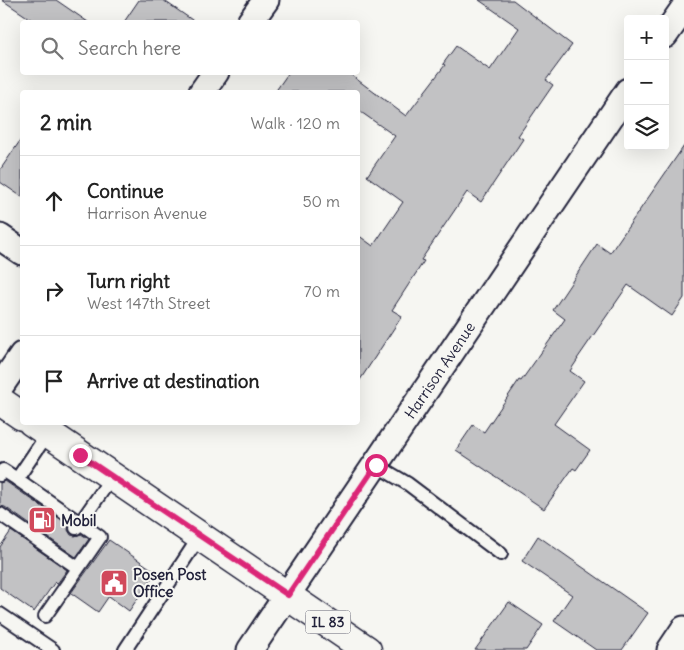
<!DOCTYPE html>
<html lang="en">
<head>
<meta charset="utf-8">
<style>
	:root { --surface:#fff; --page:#f2f2f2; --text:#222; --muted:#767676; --line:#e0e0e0 }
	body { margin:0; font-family:Delius,sans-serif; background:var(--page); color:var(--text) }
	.controls { position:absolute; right:15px; top:15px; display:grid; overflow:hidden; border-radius:5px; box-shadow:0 5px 20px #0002 }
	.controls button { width:45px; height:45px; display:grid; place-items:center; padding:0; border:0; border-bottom:1px solid var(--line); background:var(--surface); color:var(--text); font:25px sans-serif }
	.stop { position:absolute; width:15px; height:15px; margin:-11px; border:4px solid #db2777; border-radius:50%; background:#fff }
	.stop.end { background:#db2777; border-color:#fff; box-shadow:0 1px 5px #0008 }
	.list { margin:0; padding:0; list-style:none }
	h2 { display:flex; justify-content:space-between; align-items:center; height:65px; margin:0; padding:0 20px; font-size:21px }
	h2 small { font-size:16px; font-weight:400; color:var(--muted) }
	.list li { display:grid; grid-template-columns:32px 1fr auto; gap:15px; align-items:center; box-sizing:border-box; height:90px; padding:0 20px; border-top:1px solid var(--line) }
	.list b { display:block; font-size:19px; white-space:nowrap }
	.list p { margin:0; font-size:16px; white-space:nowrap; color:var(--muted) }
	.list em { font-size:16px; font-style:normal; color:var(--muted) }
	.icon { flex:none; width:28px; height:28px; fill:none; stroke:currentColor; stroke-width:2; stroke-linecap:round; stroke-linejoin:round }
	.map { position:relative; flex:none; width:684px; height:650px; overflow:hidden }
	.search { position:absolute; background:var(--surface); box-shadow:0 5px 20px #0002; left:20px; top:20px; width:340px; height:55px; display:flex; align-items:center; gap:12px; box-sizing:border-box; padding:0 18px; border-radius:5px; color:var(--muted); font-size:19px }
	.panel { position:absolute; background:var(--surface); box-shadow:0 5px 20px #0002; left:20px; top:90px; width:340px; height:335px; border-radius:5px }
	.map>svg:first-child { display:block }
	.building { fill:#c2c2c4; stroke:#22223b }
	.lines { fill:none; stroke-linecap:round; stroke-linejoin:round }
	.lane-casing { stroke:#22223b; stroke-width:16 }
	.street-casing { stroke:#22223b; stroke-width:29 }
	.primary-casing { stroke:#22223b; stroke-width:31 }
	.lane { stroke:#f6f6f2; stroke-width:12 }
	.street { stroke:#f6f6f2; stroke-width:25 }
	.primary { stroke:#f6f6f2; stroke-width:28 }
	.route { stroke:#db2777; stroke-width:6 }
	.labels { text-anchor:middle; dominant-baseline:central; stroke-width:4; stroke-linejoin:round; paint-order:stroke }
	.shield { fill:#f6f6f2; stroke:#626272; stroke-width:1 }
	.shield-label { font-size:14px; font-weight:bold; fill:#22223b }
	.street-label { font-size:15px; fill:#22223b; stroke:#f6f6f2 }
	.poi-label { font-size:15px; font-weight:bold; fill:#22223b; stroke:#f6f6f2; text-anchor:start }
</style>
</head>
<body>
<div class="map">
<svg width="684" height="650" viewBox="0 0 684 650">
	<rect width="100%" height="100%" fill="#f6f6f2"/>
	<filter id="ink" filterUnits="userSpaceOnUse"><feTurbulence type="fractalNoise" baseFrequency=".02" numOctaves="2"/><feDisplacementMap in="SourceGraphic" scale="10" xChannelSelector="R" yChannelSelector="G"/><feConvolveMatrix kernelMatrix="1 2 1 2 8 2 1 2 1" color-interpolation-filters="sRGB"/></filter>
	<g filter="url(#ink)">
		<g class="building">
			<polygon points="2,0 56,0 88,22 35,22"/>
			<polygon points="139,0 163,0 195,22 124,22"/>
			<polygon points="479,0 513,0 572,45 546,80 553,85 518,136 523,139 481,202 467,192 421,260 424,261 392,310 402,316 358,383 358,235 373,246 403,202 367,176 395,136 358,110 358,92 275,92 289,72 347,72 406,116 445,65 443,64 456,46 490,70 519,28"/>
			<polygon points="22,138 22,197 0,182 0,170"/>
			<polygon points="684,146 684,298 672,316 628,285 577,359 578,359 570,371 584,381 554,424 590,450 576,470 573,468 544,509 456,450 473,425 484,432 519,380 521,381 565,319 553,310 597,244 610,253"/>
			<polygon points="5,481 69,525 68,530 71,535 75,536 81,534 89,539 76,557 5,507 0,506 0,483"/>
			<polygon points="11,531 67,570 57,584 55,582 34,612 0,588 0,547"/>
			<polygon points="538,536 648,613 622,650 596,650 554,621 572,595 522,561"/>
			<polygon points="109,540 156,572 129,611 109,596 98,612 71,593"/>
			<polygon points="509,602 543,625 526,650 475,650"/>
		</g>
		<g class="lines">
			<defs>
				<g id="lane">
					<polyline points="48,433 17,479 80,523 112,477"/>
					<polyline points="376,465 408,484 501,554"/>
					<polyline points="0,475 3,470 17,479"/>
					<polyline points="0,514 78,568"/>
					<polyline points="0,614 53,650"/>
					<polyline points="45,616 100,537 80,523 76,528"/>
					<polyline points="125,650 200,536"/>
				</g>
				<g id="street">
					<polyline points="250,22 266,0"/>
					<polyline points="665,35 684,8"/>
					<polyline points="202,92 216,72"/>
					<polyline points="0,237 22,252"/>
					<polyline points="0,387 22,355"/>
					<path id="s1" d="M250,650L628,91"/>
					<polyline points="670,650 684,629"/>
				</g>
				<g id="primary">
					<polyline points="0,401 22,416"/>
					<polyline points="32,422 367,650"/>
				</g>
			</defs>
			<use href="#lane" class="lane-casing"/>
			<use href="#street" class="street-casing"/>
			<use href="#primary" class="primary-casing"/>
			<use href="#lane" class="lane"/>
			<use href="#street" class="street"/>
			<use href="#primary" class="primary"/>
		</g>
	</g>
	<g class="lines" filter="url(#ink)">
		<polyline class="route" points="80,455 288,595 376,465"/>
	</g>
	<defs>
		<symbol id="fuel-square" viewBox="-11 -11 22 22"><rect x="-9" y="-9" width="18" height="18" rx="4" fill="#d1495b" stroke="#f6f6f2"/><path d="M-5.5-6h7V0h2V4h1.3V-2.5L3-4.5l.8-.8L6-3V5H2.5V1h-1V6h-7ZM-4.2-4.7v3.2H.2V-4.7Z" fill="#fff"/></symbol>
		<symbol id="civic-square" viewBox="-11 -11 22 22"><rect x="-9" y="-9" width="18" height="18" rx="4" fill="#d1495b" stroke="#f6f6f2"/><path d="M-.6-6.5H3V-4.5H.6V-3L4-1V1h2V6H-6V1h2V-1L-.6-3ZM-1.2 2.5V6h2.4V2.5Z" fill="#fff"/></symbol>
	</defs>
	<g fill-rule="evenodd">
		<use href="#fuel-square" x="26" y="504" width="32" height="32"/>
		<use href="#civic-square" x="98" y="567" width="32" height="32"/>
	</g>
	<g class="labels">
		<rect class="shield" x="305.5" y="610.5" width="45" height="23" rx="4"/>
		<g class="shield-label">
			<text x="328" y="622">IL 83</text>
		</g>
		<g class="street-label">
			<text stroke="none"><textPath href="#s1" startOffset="338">Harrison Avenue</textPath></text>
		</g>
		<g class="poi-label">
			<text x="61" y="520">Mobil</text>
			<text x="133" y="574">Posen Post<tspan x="133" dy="17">Office</tspan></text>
		</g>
	</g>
</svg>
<div class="controls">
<button>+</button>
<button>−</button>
<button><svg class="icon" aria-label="layers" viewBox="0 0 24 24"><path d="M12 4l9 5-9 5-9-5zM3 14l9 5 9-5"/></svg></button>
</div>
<div class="stop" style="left:376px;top:465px"></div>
<div class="stop end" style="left:80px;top:455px"></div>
<div class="search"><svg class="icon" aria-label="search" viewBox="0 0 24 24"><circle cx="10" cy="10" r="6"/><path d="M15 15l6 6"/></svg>Search here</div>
<section class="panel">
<h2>2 min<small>Walk · 120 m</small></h2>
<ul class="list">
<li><svg class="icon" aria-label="ahead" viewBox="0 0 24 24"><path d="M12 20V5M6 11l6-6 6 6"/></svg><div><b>Continue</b><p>Harrison Avenue</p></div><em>50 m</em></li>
<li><svg class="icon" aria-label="right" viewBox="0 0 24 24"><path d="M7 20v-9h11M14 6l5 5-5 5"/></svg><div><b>Turn right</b><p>West 147th Street</p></div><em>70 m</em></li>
<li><svg class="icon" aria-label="arrive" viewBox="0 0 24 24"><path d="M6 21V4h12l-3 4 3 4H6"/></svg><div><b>Arrive at destination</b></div></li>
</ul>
</section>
</div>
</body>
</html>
